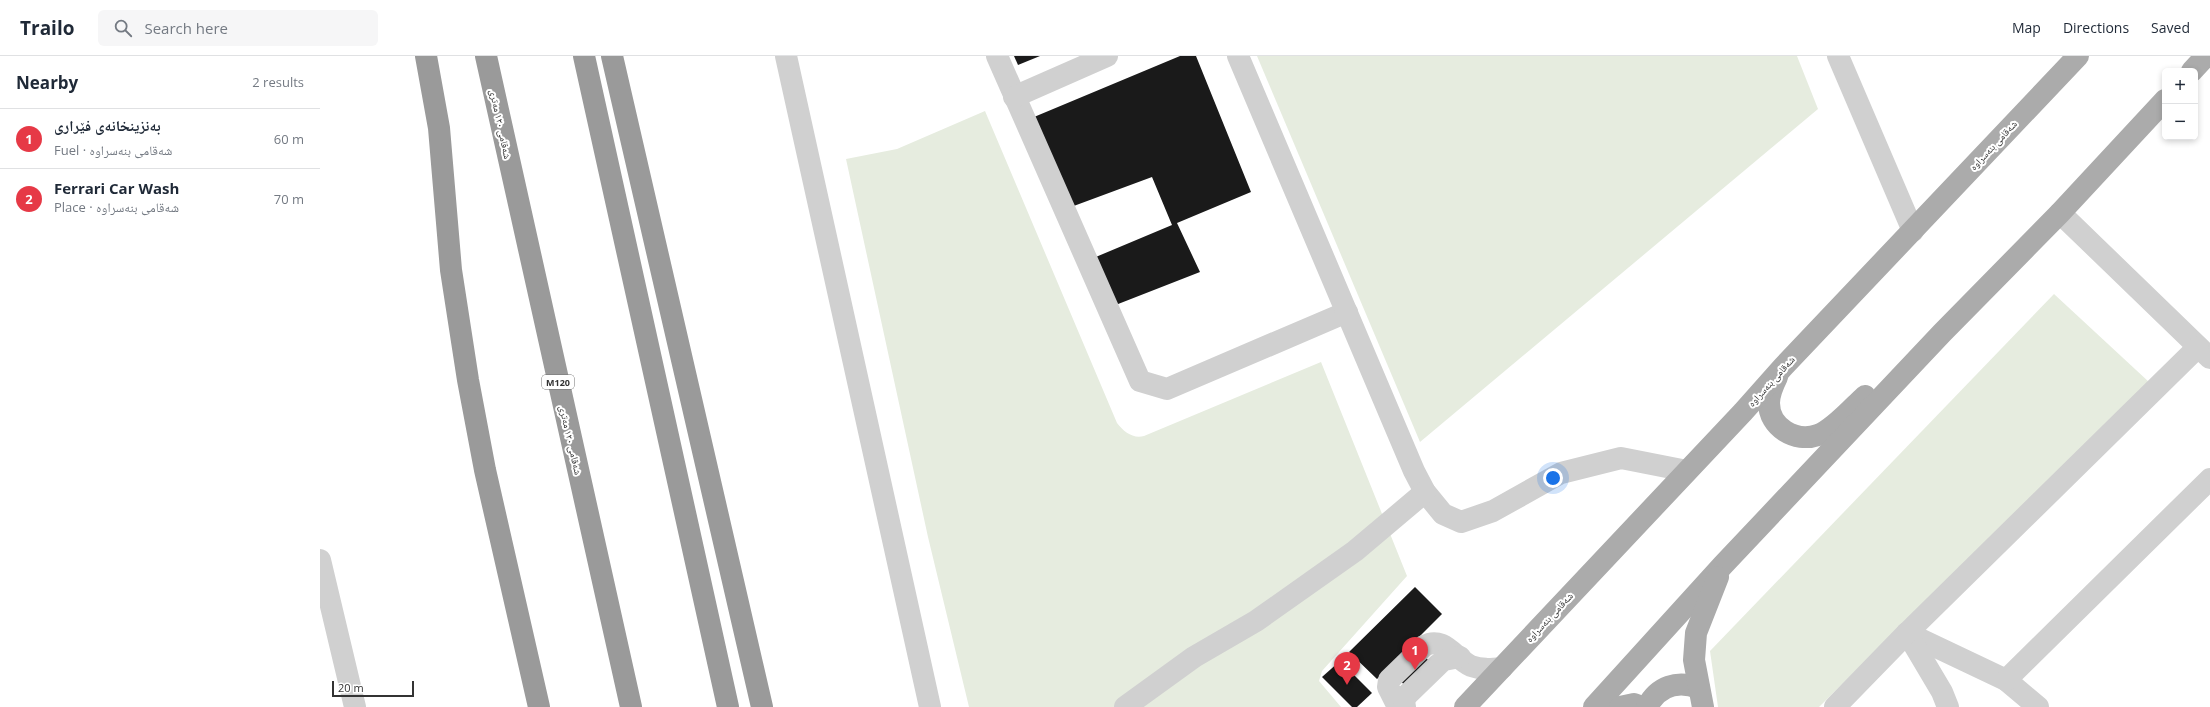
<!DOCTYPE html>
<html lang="en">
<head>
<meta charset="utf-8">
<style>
	:root { --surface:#fff; --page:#f6f6f7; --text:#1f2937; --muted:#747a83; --line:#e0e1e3; --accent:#e63946 }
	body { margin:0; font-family:"Open Sans","Noto Naskh Arabic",sans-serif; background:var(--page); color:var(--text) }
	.controls { position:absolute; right:12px; top:12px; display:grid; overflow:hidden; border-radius:6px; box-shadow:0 2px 6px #0003 }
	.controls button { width:36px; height:36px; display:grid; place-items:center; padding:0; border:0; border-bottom:1px solid var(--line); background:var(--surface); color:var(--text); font:20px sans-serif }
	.scale { position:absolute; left:12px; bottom:10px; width:82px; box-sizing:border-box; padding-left:4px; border:2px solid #333; border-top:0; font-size:11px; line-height:14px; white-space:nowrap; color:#333; -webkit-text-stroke:3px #fff; paint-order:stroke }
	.you { position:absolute; left:1233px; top:422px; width:14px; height:14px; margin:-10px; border:3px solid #fff; border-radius:50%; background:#1a73e8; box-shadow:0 0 0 6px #1a73e833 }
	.badge { display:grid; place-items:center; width:26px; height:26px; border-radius:50%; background:var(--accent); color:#fff; font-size:13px; font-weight:700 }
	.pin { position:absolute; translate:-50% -33px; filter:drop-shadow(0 1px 2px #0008) }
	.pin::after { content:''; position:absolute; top:21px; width:14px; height:12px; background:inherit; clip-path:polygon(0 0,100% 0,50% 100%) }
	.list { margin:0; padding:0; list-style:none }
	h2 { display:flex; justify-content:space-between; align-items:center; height:52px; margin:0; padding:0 16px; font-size:17px }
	h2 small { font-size:13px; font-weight:400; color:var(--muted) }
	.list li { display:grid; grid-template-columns:26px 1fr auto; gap:12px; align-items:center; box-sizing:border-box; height:60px; padding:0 16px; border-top:1px solid var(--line) }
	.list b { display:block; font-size:15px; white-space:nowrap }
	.list p { margin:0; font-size:13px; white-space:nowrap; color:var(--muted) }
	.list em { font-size:13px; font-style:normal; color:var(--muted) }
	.icon { flex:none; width:22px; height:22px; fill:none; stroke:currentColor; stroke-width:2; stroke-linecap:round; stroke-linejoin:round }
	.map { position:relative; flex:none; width:1890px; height:651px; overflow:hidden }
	header { display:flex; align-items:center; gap:24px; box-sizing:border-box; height:56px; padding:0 20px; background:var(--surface); border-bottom:1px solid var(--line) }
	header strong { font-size:19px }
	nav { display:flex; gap:22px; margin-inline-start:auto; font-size:14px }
	.search { width:280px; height:36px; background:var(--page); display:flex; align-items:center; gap:10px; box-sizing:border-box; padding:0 14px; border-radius:6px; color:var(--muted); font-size:15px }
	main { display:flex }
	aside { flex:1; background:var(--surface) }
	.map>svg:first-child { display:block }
	.green { fill:#e6ecdf }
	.building { fill:#1a1a1a }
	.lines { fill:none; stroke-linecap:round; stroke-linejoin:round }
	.minor { stroke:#d0d0d0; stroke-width:22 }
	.major { stroke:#ababab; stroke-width:22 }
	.highway { stroke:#9a9a9a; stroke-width:22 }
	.labels { text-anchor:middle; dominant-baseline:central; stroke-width:4; stroke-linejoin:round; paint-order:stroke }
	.shield { fill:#fff; stroke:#707070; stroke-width:1 }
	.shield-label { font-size:9px; font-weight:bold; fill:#333 }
	.street-label { font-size:10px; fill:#333; stroke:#fff }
</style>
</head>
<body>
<header>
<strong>Trailo</strong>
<div class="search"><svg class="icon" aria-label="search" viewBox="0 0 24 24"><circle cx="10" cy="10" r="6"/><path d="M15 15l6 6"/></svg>Search here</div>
<nav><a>Map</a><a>Directions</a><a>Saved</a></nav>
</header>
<main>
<aside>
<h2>Nearby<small>2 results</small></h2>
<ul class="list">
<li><span class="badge">1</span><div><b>بەنزینخانەی فێراری</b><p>Fuel · شەقامی بنەسراوە</p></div><em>60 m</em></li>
<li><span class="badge">2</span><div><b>Ferrari Car Wash</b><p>Place · شەقامی بنەسراوە</p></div><em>70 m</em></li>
</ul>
</aside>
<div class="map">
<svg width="1890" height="651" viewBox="0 0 1890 651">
	<rect width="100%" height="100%" fill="#fff"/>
	<g class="green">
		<polygon points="937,0 1477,0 1498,53 1100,386"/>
		<path d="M665,55L797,367C804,376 813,383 824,380L1001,306L1087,520L1002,615L999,625L1021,651H649L608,481L526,103L577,93Z"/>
		<polygon points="1734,238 1829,326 1499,651 1398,651 1390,595"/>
	</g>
	<g class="building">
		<polygon points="694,0 720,0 698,9"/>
		<polygon points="860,0 876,0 931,136 857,167 880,216 793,250 771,203 852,169 832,121 751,151 714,61"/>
		<polygon points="1095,531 1122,558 1092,588 1119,615 1094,639 1068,612 1057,623 1029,596"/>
		<polygon points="1020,605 1052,637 1037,651 1032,651 1002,621"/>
	</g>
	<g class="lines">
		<g class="minor">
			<polyline points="466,0 610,651"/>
			<polyline points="677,0 820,325 847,333 1027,256"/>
			<polyline points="918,0 1094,415 1105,436 1123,458 1141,466 1173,455 1241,417 1301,402 1367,415"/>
			<polyline points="1518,0 1593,175"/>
			<polyline points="694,41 787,0"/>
			<polyline points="1740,157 1890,302"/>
			<polyline points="0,504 35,651"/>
			<polyline points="1587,577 1686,624 1718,651"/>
			<polyline points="1587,577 1622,636 1628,651"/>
			<polyline points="1686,624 1890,423"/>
			<polyline points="805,651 874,601 936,565 1035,495 1105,436"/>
			<path d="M1078,651L1068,631L1069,624L1104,590C1124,579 1135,603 1151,610C1162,614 1171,613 1182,612"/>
			<polyline points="1085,651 1084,645 1087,639 1119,608 1124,604 1140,601"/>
			<polyline points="1515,651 1587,577 1878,291"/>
		</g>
		<g class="major">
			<polyline points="1872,15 1886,0"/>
			<path d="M1457,321C1453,329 1449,337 1449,347C1449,371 1475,387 1498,379C1513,374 1533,351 1545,340"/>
			<polyline points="1145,651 1423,356 1463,311 1758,0"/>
			<polyline points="1274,651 1403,509 1622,277 1740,157 1845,44"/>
			<polyline points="1300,651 1314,648 1322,651"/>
			<path d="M1327,651C1338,630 1357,624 1379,632"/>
			<polyline points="1383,651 1374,604 1376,577 1398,521"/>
		</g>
		<g class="highway">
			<polyline points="106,0 119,72 131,214 148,324 165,414 219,651"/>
			<polyline points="166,0 311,651"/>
			<polyline points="264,0 408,651"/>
			<polyline points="292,0 442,651"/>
		</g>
	</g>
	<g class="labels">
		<rect class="shield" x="222" y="319" width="32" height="14" rx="3"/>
		<g class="shield-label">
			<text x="238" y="326">M120</text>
		</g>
		<g class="street-label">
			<text transform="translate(181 68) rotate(78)">شەقامی ١٢٠ مەتری</text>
			<text transform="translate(1673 89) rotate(-47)">شەقامی بنەسراوە</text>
			<text transform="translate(1451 325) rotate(-48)">شەقامی بنەسراوە</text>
			<text transform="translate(251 384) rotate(77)">شەقامی ١٢٠ مەتری</text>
			<text transform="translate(1229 561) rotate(-47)">شەقامی بنەسراوە</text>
		</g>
	</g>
</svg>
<div class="controls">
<button>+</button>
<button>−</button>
</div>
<div class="scale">20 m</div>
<div class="you"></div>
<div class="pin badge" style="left:1095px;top:614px">1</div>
<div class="pin badge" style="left:1027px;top:629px">2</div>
</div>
</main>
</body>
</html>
